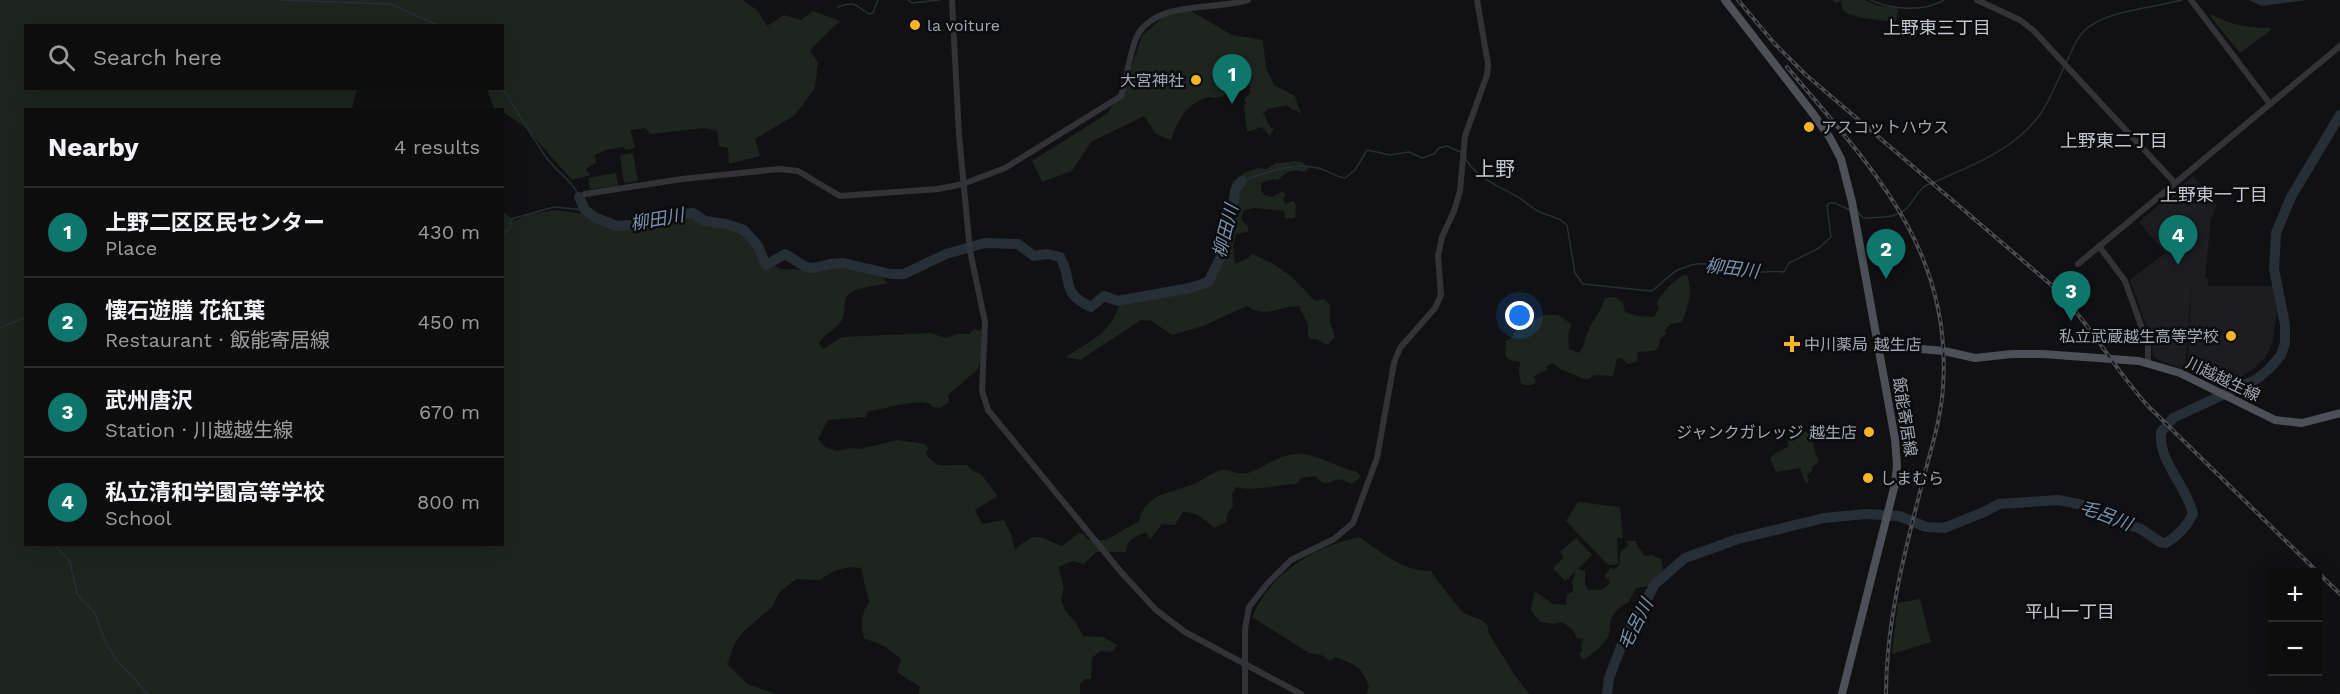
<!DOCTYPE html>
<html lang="en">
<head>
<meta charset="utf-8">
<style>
	:root { --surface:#0d0d0e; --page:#161617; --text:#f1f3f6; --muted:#9a9c9e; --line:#2d2d2e; --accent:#0f766e }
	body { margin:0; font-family:"Work Sans","Noto Sans JP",sans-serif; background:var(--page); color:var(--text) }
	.controls { position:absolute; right:18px; bottom:18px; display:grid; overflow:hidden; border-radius:0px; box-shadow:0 6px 24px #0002 }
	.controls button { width:54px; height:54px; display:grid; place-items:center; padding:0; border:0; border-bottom:2px solid var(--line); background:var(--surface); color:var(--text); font:30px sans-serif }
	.you { position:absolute; left:1520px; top:316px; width:21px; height:21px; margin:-15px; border:4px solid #fff; border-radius:50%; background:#1a73e8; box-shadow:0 0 0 9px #1a73e833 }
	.badge { display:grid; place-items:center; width:39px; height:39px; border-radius:50%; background:var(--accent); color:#fff; font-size:20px; font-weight:700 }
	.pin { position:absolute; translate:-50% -50px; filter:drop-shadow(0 2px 3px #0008) }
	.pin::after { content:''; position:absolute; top:32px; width:21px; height:18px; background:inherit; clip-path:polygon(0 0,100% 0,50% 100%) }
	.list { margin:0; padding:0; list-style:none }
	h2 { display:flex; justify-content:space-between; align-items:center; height:78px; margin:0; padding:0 24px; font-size:26px }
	h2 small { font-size:20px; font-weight:400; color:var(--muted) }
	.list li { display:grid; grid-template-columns:39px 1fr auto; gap:18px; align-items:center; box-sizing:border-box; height:90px; padding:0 24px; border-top:2px solid var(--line) }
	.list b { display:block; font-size:22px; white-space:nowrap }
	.list p { margin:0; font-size:20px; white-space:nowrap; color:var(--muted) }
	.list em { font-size:20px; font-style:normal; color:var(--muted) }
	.icon { flex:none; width:33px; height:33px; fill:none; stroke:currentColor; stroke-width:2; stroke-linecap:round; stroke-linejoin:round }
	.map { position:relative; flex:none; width:2340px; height:694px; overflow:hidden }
	.search { position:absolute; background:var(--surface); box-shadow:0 6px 24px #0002; left:24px; top:24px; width:480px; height:66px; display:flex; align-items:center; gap:15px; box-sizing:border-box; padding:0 21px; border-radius:0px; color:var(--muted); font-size:22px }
	.panel { position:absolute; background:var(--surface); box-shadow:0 6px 24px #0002; left:24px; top:108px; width:480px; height:438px; border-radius:0px }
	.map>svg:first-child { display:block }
	.built { fill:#1d1d20 }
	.green { fill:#1d251e }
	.water { fill:#272f36 }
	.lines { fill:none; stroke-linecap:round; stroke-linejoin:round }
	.stream { stroke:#272f36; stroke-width:1.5 }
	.river { stroke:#272f36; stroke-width:10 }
	.minor { stroke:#323338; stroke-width:6 }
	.major { stroke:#4e5057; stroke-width:8 }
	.rail-casing { stroke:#494b51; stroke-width:4 }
	.rail { stroke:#0c0c0e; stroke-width:1.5; stroke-dasharray:4.5; stroke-linecap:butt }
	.poi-dot { fill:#f6b526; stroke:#0c0c0e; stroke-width:2 }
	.labels { text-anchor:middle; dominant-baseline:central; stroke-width:5; stroke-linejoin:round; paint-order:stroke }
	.poi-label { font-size:16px; fill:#a2a7b4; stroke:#0c0c0e; text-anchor:start }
	.street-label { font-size:16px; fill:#a2a7b4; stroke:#0c0c0e }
	.neighbourhood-label { font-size:18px; fill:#c3c6d0; stroke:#0c0c0e }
	.water-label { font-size:18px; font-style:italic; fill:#7794b0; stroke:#0c0c0e }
	.quarter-label { font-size:20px; fill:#c3c6d0; stroke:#0c0c0e }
</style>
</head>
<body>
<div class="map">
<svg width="2340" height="694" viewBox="0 0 2340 694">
	<rect width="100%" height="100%" fill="#111113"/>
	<polygon class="built" points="2193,176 2217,205 2211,219 2205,277 2208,278 2208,286 2273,286 2277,312 2272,345 2264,359 2253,369 2241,377 2228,381 2210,382 2187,371 2192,277 2185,370 2156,359 2153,355 2152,342 2130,280 2165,253 2139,222"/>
	<g class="green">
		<path d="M0,0H743L757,10L767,26L784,15L801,20L813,11L840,21L810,50L818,63L815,88L795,115L755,139L760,156L729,164L728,148L719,146L717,131L705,128L651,134L645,128L630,130L635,148L626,150L623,147L606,150L595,155L596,163L586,169L590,175L572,180L525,127L503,112L502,110L494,108L487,89L502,88V26H26V88L360,89L356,92L352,109L26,110V544H502L503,212L515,221L527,215L555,210L584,214L611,227L659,225L686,214L696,215L705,223L728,226L741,230L779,269L821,270L841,267L882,276L888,284C878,285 847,288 845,300C844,309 846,315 840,323C833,332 825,332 819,343L823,349L842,337L931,333L945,338L957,334H969L974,329L981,331V359L978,369L948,395L949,402L940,408L932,407L930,404C911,399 889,409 868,411L866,417L828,420L818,439L825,447L837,451L850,448L860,449L897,440L925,444L929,449L926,453C937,472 948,463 967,465L973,471L981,474L998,496L975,510L982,524L1004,520L1011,534L1015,550C1038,528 1039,538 1062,546L1079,533L1084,534L1088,540H1106L1139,521C1146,491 1173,494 1196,483C1204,479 1213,472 1221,470C1230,468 1237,476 1248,473C1264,467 1277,456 1295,454C1317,453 1336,467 1357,472L1361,477L1352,484C1348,483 1346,481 1343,480C1331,477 1328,492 1316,476L1301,478L1296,484C1275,485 1256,492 1236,487L1232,494L1233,506L1227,515L1226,522L1214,528C1206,520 1195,511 1183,512L1175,525L1162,524L1150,539L1146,532C1135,537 1127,539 1126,552H1096L1084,564L1073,561L1058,567L1064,587L1061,600L1065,610L1076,623L1083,636L1103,637L1117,645L1112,652L1100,651L1092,658L1091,679H1086L1080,684V694H919L920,687L897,672L901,659L886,647L864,638C860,623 861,615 869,602L861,568C846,565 832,571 820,580L796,579L779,593L772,607L745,630L735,643L727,664L747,684L776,694H0Z"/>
		<polygon points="1833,0 1865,0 1875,5 1895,8 1898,10 1896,22 1862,18 1848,14 1843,10 1841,1 1835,3"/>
		<path d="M1189,10L1232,35L1263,40L1266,68L1274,85L1295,96L1301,114L1296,110H1292L1287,105L1268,109L1263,113L1271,128H1274L1270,136L1262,127L1247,132L1244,107L1246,103L1244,99L1250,93V85L1241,80C1235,89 1227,97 1215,98C1211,98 1209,96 1206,98C1186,104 1177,122 1171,140L1156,134L1144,116L1091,142L1072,171L1042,182L1032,161L1108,113L1128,77L1142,36L1165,15Z"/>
		<path d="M2211,14C2230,25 2249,28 2270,28L2271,30L2240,53L2210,16Z"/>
		<polygon points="633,153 638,181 624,183 620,155"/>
		<path d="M1297,161L1302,162L1309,169L1304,172C1293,168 1286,172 1278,180L1273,179L1261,183V190L1264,195L1272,197L1283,191L1286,195L1283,199L1285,204L1293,201L1296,206L1295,218H1285L1284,211L1255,208L1244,210L1241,218L1248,227V232L1236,234L1233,247L1235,264L1247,259L1252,254L1272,263L1292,277L1315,301L1324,299L1330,305V322L1335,337L1327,345L1317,339H1311L1308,335V324L1299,306C1280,306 1264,319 1247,306L1203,326L1172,335L1152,321L1141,320L1080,360L1065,357C1088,343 1112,332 1119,305C1141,300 1200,295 1212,278L1210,273L1219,255L1223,238L1232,227L1233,219L1229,209L1232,182L1244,173L1258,168L1266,169L1276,163Z"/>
		<polygon points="616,173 618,186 590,189 588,178"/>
		<path d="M1683,275H1687C1693,288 1688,309 1682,322L1671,324L1665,330L1666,334L1660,339L1659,347L1654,351L1637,352L1638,359L1636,362L1627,364L1622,358L1617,359L1613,376L1595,375L1587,380L1560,369L1553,363L1546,367L1547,370L1534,376L1536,382C1532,386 1527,386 1521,384L1519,370L1520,362L1510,360L1505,355L1506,341L1512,338L1514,332L1544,315H1558L1572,324L1568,333L1569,349L1579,353C1584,347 1584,341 1587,334C1592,321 1601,312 1605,298L1615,297L1623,303L1625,312L1638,316L1654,317L1659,309L1657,302L1668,287Z"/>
		<polygon points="1805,432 1809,433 1819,462 1812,467 1812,471 1807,475 1809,480 1806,484 1800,468 1776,472 1770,458 1776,453 1788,447 1788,437"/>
		<polygon points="1578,502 1620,507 1623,538 1617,538 1618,564 1609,565 1604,561 1566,521"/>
		<path d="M1359,537C1381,552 1404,572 1431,571C1434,577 1461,611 1464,613C1473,618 1481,617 1488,626V632L1514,674L1529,694H1366L1369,687C1362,666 1355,665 1335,657L1330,661L1321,655L1309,653L1252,617C1270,573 1314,547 1359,537Z"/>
		<path d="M1576,538L1592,555L1578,569L1585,571V584L1588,590C1597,590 1605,591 1610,582L1605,576L1610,568L1615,569L1619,565L1621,551L1628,546L1627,541H1636L1637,546L1642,551L1644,556L1652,555L1661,559L1663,570L1650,586L1636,588L1628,603C1620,605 1612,614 1610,623C1609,626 1611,629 1610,632C1607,642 1592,655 1583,660L1579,654L1582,651L1581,645L1583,639L1577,638L1573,630L1562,622L1553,624L1540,622L1531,610L1534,594L1536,592L1553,604L1566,605L1567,595L1573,591L1572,582L1576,571L1565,581L1553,568L1564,557L1560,552Z"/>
		<polygon points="1920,599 1931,642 1892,654 1898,603"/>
	</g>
	<polygon class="water" points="2249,0 2307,0 2262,6"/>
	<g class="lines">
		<g class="stream">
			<polyline points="279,0 390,4 440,26"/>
			<polyline points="908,0 912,3 939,0"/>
			<path d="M1871,0C1891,10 1925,12 1944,0"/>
			<path d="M838,7C854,1 854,4 869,14L873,13L878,0"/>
			<path d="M2066,63C2071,52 2076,39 2084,31C2106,10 2153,8 2182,0"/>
			<path d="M502,88C518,111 530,135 546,157C556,172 573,180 579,197"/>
			<path d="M1465,158C1478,180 1498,185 1518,197C1526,202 1532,209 1542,213C1552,217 1559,217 1567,225L1575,273L1583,284L1651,291C1662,285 1668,274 1680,269C1711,255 1720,273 1748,273C1762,273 1770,270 1784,272L1789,263L1819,248L1831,237L1827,206L1829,203H1835L1850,210"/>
			<path d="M1242,181C1267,172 1292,162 1318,168C1328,170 1335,177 1345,178L1355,170L1367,150L1390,155L1409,152L1422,158L1434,154L1439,148L1447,146L1460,152"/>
			<path d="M1858,212L1863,218C1876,217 1895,219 1906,209C1913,202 1917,192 1925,186C1966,168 2015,151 2041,113C2050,100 2057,82 2064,67"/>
			<polyline points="502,234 510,229 511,219 554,207 585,210"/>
			<polyline points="0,328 26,317"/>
			<polyline points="55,545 70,562 77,594 96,615 103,636 114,657 148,694"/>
		</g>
		<g class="river">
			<path d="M579,197L585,210L596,218L617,226L657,223L676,215L693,213L705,221L726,224L744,230L758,246L766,265L785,254L806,267L813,268L830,264L843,263L891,274H904L946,254L985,243L1018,244L1034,256L1047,254L1060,257C1074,281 1059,292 1091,307L1104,296L1118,301L1123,300L1190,288L1208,282L1223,253L1231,222L1235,190L1242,181"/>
			<path d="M1607,694L1609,678L1622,644L1655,584L1685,558L1738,539L1824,518L1866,514L1899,516L1926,527L1944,528L1984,512L1999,504L2058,500L2088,506L2102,516L2141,529L2160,542L2166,543C2178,536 2187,526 2193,514C2187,486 2158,462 2161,432L2173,418L2257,379L2269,369L2281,355L2285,343V325L2274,269L2276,233L2291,197L2340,115"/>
		</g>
		<g class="minor">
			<polyline points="952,0 959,135 970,251 985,322 982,391 988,410 1121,572 1156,610 1185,632 1301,694"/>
			<polyline points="1977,0 2020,20 2034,31 2175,183"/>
			<polyline points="2191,0 2270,104"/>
			<path d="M585,194L682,179L780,169L798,171L840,196L938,189L963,184L1005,168L1121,96C1127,77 1129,57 1136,38C1154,0 1211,11 1248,0"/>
			<polyline points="2099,246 2125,281 2148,345 2148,363"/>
			<polyline points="2078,264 2340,46"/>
			<polyline points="1245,694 1245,629 1249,607 1267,584 1291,560 1334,539 1353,523 1377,458 1394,363 1400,348 1435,308 1441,295 1438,256 1442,237 1454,211 1460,191 1465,136 1487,75 1488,64 1477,0"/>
		</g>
		<g class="major">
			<polyline points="1725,0 1814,115 1830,138 1841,159 1852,202 1895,439 1897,466 1895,484 1842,694"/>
			<polyline points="1877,345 1944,351 1975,358 2012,354 2043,354 2139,361 2180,373 2275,420 2302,423 2340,413"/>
		</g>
		<defs>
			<g id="rail">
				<path d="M1738,0L1774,43L1805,74L2056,289C2091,325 2114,369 2148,406L2340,594"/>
				<path d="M1787,67C1869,165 1953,248 1943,387C1941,419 1931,449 1923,480C1905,551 1886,621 1886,694"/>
			</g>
		</defs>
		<use href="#rail" class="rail-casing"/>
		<use href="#rail" class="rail"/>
	</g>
	<g class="poi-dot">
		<circle cx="915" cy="25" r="6"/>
		<circle cx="1196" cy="80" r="6"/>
		<circle cx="1809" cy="127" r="6"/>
		<circle cx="2231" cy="336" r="6"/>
		<path d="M1789 335h6v6h6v6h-6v6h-6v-6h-6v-6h6z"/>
		<circle cx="1869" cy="432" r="6"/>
		<circle cx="1868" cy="478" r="6"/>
	</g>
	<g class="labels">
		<g class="poi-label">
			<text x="927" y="25">la voiture</text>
			<text x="1184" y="80" text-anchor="end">大宮神社</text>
			<text x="1821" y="127">アスコットハウス</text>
			<text x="2219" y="336" text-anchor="end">私立武蔵越生高等学校</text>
			<text x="1804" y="344">中川薬局 越生店</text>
			<text x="1857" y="432" text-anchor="end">ジャンクガレッジ 越生店</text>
			<text x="1880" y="478">しまむら</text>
		</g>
		<g class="street-label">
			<text transform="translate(2223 379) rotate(26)">川越越生線</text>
			<text transform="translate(1905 417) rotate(81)">飯能寄居線</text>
		</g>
		<g class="neighbourhood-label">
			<text x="1937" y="27">上野東三丁目</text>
			<text x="2114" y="140">上野東二丁目</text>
			<text x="2214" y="194">上野東一丁目</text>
			<text x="2070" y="611">平山一丁目</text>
		</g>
		<g class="water-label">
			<text transform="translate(657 219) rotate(-10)">柳田川</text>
			<text transform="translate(1225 231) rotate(-76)">柳田川</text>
			<text transform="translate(1732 268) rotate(7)">柳田川</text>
			<text transform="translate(2106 515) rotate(21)">毛呂川</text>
			<text transform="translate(1635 624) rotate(-63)">毛呂川</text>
		</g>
		<g class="quarter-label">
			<text x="1495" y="169">上野</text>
		</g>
	</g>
</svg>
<div class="controls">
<button>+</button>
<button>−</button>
</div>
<div class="you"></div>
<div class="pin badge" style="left:1232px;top:104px">1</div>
<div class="pin badge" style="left:1886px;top:279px">2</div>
<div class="pin badge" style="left:2071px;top:321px">3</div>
<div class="pin badge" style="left:2178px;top:265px">4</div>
<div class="search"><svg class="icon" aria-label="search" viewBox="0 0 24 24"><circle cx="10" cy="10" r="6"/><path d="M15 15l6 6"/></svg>Search here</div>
<section class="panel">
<h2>Nearby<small>4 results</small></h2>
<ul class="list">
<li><span class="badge">1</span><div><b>上野二区区民センター</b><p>Place</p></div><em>430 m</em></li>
<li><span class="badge">2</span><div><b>懐石遊膳 花紅葉</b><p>Restaurant · 飯能寄居線</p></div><em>450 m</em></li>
<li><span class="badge">3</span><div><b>武州唐沢</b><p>Station · 川越越生線</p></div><em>670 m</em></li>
<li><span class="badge">4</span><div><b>私立清和学園高等学校</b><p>School</p></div><em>800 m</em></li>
</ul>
</section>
</div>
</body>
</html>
